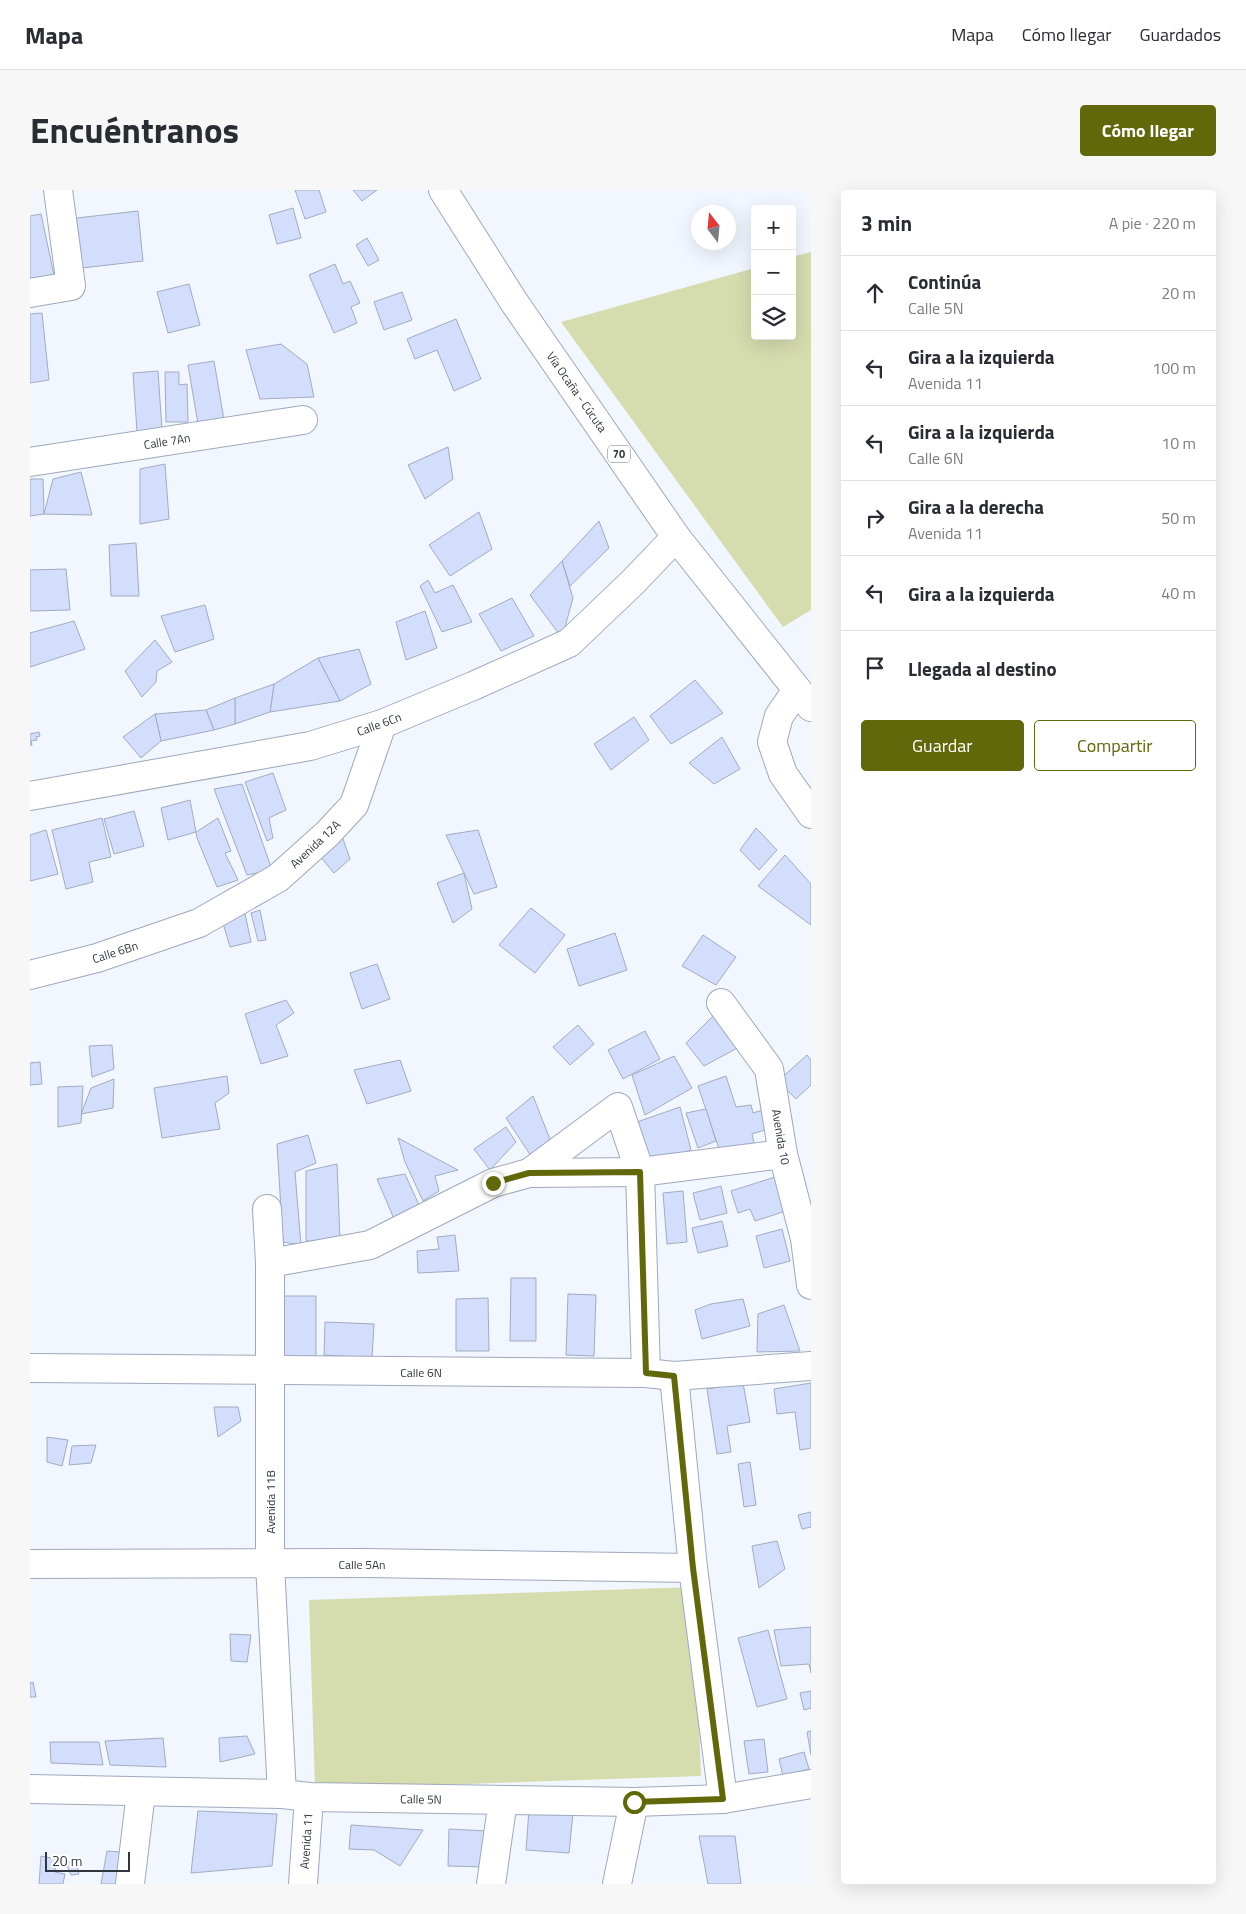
<!DOCTYPE html>
<html lang="es">
<head>
<meta charset="utf-8">
<style>
	:root { --surface:#fff; --page:#f7f7f7; --text:#2b2b33; --muted:#7c7c81; --line:#e1e1e2; --accent:#60680a }
	body { margin:0; font-family:"Titillium Web",sans-serif; background:var(--page); color:var(--text) }
	.controls { position:absolute; right:15px; top:15px; display:grid; overflow:hidden; border-radius:5px; box-shadow:0 5px 20px #0002 }
	.controls button { width:45px; height:45px; display:grid; place-items:center; padding:0; border:0; border-bottom:1px solid var(--line); background:var(--surface); color:var(--text); font:25px sans-serif }
	.compass { position:absolute; left:661px; top:15px; width:45px; height:45px; border-radius:50%; background:var(--surface); box-shadow:0 5px 20px #0002; rotate:344deg }
	.scale { position:absolute; left:15px; bottom:12px; width:85px; box-sizing:border-box; padding-left:5px; border:2px solid #31353d; border-top:0; font-size:14px; line-height:18px; white-space:nowrap; color:#31353d; -webkit-text-stroke:4px #fff; paint-order:stroke }
	.stop { position:absolute; width:15px; height:15px; margin:-11px; border:4px solid #60680a; border-radius:50%; background:#fff }
	.stop.end { background:#60680a; border-color:#fff; box-shadow:0 1px 5px #0008 }
	.list { margin:0; padding:0; list-style:none }
	h2 { display:flex; justify-content:space-between; align-items:center; height:65px; margin:0; padding:0 20px; font-size:21px }
	h2 small { font-size:16px; font-weight:400; color:var(--muted) }
	.list li { display:grid; grid-template-columns:32px 1fr auto; gap:15px; align-items:center; box-sizing:border-box; height:75px; padding:0 20px; border-top:1px solid var(--line) }
	.list b { display:block; font-size:19px; white-space:nowrap }
	.list p { margin:0; font-size:16px; white-space:nowrap; color:var(--muted) }
	.list em { font-size:16px; font-style:normal; color:var(--muted) }
	.actions { display:flex; gap:10px; padding:15px 20px }
	.actions a { flex:1; padding:11px 0; border:1px solid var(--accent); border-radius:5px; text-align:center; font-size:18px; color:var(--accent) }
	.actions .main { background:var(--accent); color:#fff }
	.icon { flex:none; width:28px; height:28px; fill:none; stroke:currentColor; stroke-width:2; stroke-linecap:round; stroke-linejoin:round }
	.map { position:relative; flex:none; width:781px; height:1694px; overflow:hidden; border-radius:5px }
	header { display:flex; align-items:center; gap:30px; box-sizing:border-box; height:70px; padding:0 25px; background:var(--surface); border-bottom:1px solid var(--line) }
	header strong { font-size:24px }
	nav { display:flex; gap:28px; margin-inline-start:auto; font-size:18px }
	.intro { display:flex; align-items:center; justify-content:space-between; box-sizing:border-box; height:120px; padding:0 30px }
	h1 { margin:0; font-size:35px }
	.button { padding:12px 22px; border-radius:5px; background:var(--accent); color:#fff; font-size:18px; font-weight:700 }
	main { display:flex; gap:30px; padding:0 30px }
	aside { flex:1; background:var(--surface); border-radius:5px; box-shadow:0 5px 20px #0002 }
	.map>svg:first-child { display:block }
	.green { fill:#d5dcae }
	.building { fill:#d2defb; stroke:#a2abbf }
	.lines { fill:none; stroke-linecap:round; stroke-linejoin:round }
	.street-casing { stroke:#9fa8bc; stroke-width:30 }
	.primary-casing { stroke:#9fa8bc; stroke-width:30 }
	.street { stroke:#fff; stroke-width:28 }
	.primary { stroke:#fff; stroke-width:28 }
	.route { stroke:#60680a; stroke-width:6 }
	.labels { text-anchor:middle; dominant-baseline:central; stroke-width:4; stroke-linejoin:round; paint-order:stroke }
	.shield { fill:#fff; stroke:#6f7277; stroke-width:1 }
	.shield-label { font-size:11px; font-weight:bold; fill:#31353d }
	.street-label { font-size:12px; fill:#31353d; stroke:#fff }
</style>
</head>
<body>
<header>
<strong>Mapa</strong>
<nav><a>Mapa</a><a>Cómo llegar</a><a>Guardados</a></nav>
</header>
<div class="intro"><h1>Encuéntranos</h1><a class="button">Cómo llegar</a></div>
<main>
<div class="map">
<svg width="781" height="1694" viewBox="0 0 781 1694">
	<rect width="100%" height="100%" fill="#f2f6ff"/>
	<g class="green">
		<polygon points="781,62 781,420 753,437 531,132 725,78 725,146 762,146 762,67"/>
		<polygon points="664,1397 671,1586 285,1599 279,1410"/>
	</g>
	<g class="building">
		<polygon points="265,0 289,0 296,22 275,29"/>
		<polygon points="323,0 347,0 332,11"/>
		<polygon points="263,18 271,48 247,54 239,25"/>
		<polygon points="108,21 113,71 43,79 38,29"/>
		<polygon points="11,24 24,85 0,90 0,26"/>
		<polygon points="337,48 349,70 338,76 326,55"/>
		<polygon points="305,74 313,94 320,91 330,113 321,117 327,133 304,143 279,85"/>
		<polygon points="159,94 170,135 138,143 127,102"/>
		<polygon points="372,102 382,130 354,140 344,112"/>
		<polygon points="12,123 19,190 0,193 0,124"/>
		<polygon points="426,129 451,189 424,201 407,160 385,169 377,149"/>
		<polygon points="251,154 277,174 284,207 230,209 216,160"/>
		<polygon points="184,171 194,230 168,234 158,175"/>
		<polygon points="128,181 132,240 107,242 103,183"/>
		<polygon points="135,182 149,182 149,195 157,194 158,232 136,232"/>
		<polygon points="418,257 423,289 395,309 378,275"/>
		<polygon points="135,274 139,329 110,334 110,279"/>
		<polygon points="51,282 62,325 14,324 23,289"/>
		<polygon points="0,289 13,289 14,324 0,326"/>
		<polygon points="449,322 462,359 420,386 399,355"/>
		<polygon points="569,331 579,358 540,396 532,371"/>
		<polygon points="106,353 109,406 81,406 79,355"/>
		<polygon points="532,371 543,408 532,448 500,405"/>
		<polygon points="36,379 40,420 0,421 0,380"/>
		<polygon points="398,390 405,403 423,395 442,432 412,442 390,396"/>
		<polygon points="482,408 504,446 471,461 449,424"/>
		<polygon points="175,415 184,449 145,462 131,426"/>
		<polygon points="395,421 407,458 376,470 366,432"/>
		<polygon points="44,431 55,459 0,477 0,443"/>
		<polygon points="125,450 142,472 127,481 126,492 112,507 95,481"/>
		<polygon points="329,459 341,494 310,511 288,468"/>
		<polygon points="288,468 310,511 240,522 244,494"/>
		<polygon points="665,490 693,523 641,554 620,526"/>
		<polygon points="244,494 240,522 205,534 205,508"/>
		<polygon points="205,508 205,534 184,540 176,520"/>
		<polygon points="176,520 184,540 131,551 125,524"/>
		<polygon points="125,524 131,551 111,568 93,547"/>
		<polygon points="604,527 619,550 581,580 564,554"/>
		<polygon points="9,542 10,546 6,547 7,550 1,551 2,555 0,555 0,544"/>
		<polygon points="692,547 710,579 684,594 659,573"/>
		<polygon points="243,583 256,620 239,628 243,648 237,651 215,592"/>
		<polygon points="212,594 242,680 217,685 184,599"/>
		<polygon points="160,610 166,642 138,650 131,618"/>
		<polygon points="104,621 114,656 84,664 74,629"/>
		<polygon points="72,628 81,667 59,672 63,692 36,699 22,640"/>
		<polygon points="188,628 201,661 195,663 208,690 187,697 167,648 166,642"/>
		<polygon points="726,638 747,660 729,680 710,660"/>
		<polygon points="16,640 28,684 0,691 0,645"/>
		<polygon points="448,640 467,697 444,704 416,645"/>
		<polygon points="312,646 320,669 304,683 288,664"/>
		<polygon points="755,665 781,694 781,735 728,696"/>
		<polygon points="434,683 442,719 423,733 407,693"/>
		<polygon points="501,718 535,745 505,783 469,755"/>
		<polygon points="214,719 221,752 200,757 191,726"/>
		<polygon points="230,720 236,750 228,751 221,723"/>
		<polygon points="585,743 597,780 549,796 537,759"/>
		<polygon points="673,745 706,767 686,795 652,776"/>
		<polygon points="347,774 360,809 332,819 320,783"/>
		<polygon points="256,810 264,823 246,835 258,866 231,874 215,824"/>
		<polygon points="685,824 713,855 674,876 656,853"/>
		<polygon points="548,835 564,854 540,875 523,857"/>
		<polygon points="615,841 630,869 593,889 578,860"/>
		<polygon points="82,855 84,879 62,887 59,856"/>
		<polygon points="777,865 781,870 781,895 766,909 748,891"/>
		<polygon points="644,866 662,898 615,925 602,885"/>
		<polygon points="370,870 381,901 337,914 324,880"/>
		<polygon points="10,872 12,894 0,895 0,873"/>
		<polygon points="197,886 199,903 185,913 190,939 132,948 124,898"/>
		<polygon points="696,886 706,917 721,915 723,923 742,917 747,936 722,944 725,958 690,962 668,896"/>
		<polygon points="84,889 83,918 51,924 61,898"/>
		<polygon points="53,896 51,933 28,937 28,897"/>
		<polygon points="503,906 521,952 501,966 476,928"/>
		<polygon points="650,917 661,960 619,973 604,933"/>
		<polygon points="676,919 686,951 668,958 656,923"/>
		<polygon points="476,937 486,952 460,980 444,959"/>
		<polygon points="278,945 286,973 265,982 271,1055 253,1052 247,954"/>
		<polygon points="368,948 428,980 405,986 409,1001 393,1011 375,972"/>
		<polygon points="307,974 310,1051 276,1051 276,981"/>
		<polygon points="375,984 389,1015 364,1029 347,989"/>
		<polygon points="745,987 756,1021 725,1031 720,1019 708,1023 701,1001"/>
		<polygon points="691,996 697,1023 670,1030 663,1003"/>
		<polygon points="653,1001 657,1052 637,1054 633,1003"/>
		<polygon points="692,1031 698,1056 668,1063 662,1038"/>
		<polygon points="752,1039 760,1071 734,1078 726,1046"/>
		<polygon points="425,1045 429,1081 388,1083 387,1061 409,1059 407,1047"/>
		<polygon points="481,1088 506,1088 506,1151 480,1151"/>
		<polygon points="538,1104 566,1105 564,1166 536,1165"/>
		<rect x="250" y="1106" width="36" height="61"/>
		<polygon points="458,1108 459,1161 426,1161 426,1109"/>
		<polygon points="713,1109 720,1136 672,1149 665,1120 681,1114"/>
		<polygon points="754,1115 770,1161 727,1162 728,1124"/>
		<polygon points="295,1132 344,1134 342,1168 294,1165"/>
		<polygon points="713,1193 720,1232 697,1236 701,1262 687,1264 677,1199"/>
		<polygon points="781,1193 781,1258 770,1260 765,1222 747,1224 744,1199"/>
		<polygon points="184,1217 208,1217 211,1231 188,1247"/>
		<polygon points="17,1247 38,1250 32,1276 17,1272"/>
		<polygon points="66,1255 61,1273 39,1275 42,1256"/>
		<polygon points="720,1272 726,1315 714,1317 708,1274"/>
		<polygon points="781,1322 781,1337 772,1339 768,1325"/>
		<polygon points="747,1351 755,1379 729,1398 722,1356"/>
		<polygon points="781,1437 781,1483 779,1474 751,1476 744,1440"/>
		<polygon points="738,1440 757,1509 727,1517 708,1448"/>
		<polygon points="200,1444 221,1445 217,1472 201,1471"/>
		<polygon points="3,1492 6,1507 0,1507 0,1493"/>
		<polygon points="781,1501 781,1518 774,1520 770,1503"/>
		<polygon points="781,1541 781,1565 777,1542"/>
		<polygon points="217,1546 225,1564 190,1572 189,1548"/>
		<polygon points="133,1548 136,1577 80,1575 75,1551"/>
		<polygon points="734,1549 738,1582 719,1584 714,1551"/>
		<polygon points="20,1552 69,1552 73,1575 21,1573"/>
		<polygon points="774,1562 779,1579 753,1586 749,1569"/>
		<polygon points="499,1619 543,1623 539,1663 496,1660"/>
		<polygon points="168,1621 247,1624 242,1676 161,1683"/>
		<polygon points="321,1635 393,1640 370,1676 344,1660 319,1659"/>
		<polygon points="419,1639 457,1641 456,1677 418,1676"/>
		<polygon points="669,1646 705,1646 711,1694 678,1694"/>
		<polygon points="77,1661 105,1663 101,1694 71,1694"/>
		<polygon points="11,1666 26,1669 25,1682 35,1684 33,1694 9,1694"/>
		<polygon points="46,1671 49,1684 41,1685 36,1673"/>
	</g>
	<g class="lines">
		<defs>
			<g id="street">
				<polyline points="0,103 41,96 28,0"/>
				<polyline points="0,272 273,230"/>
				<polyline points="767,500 749,526 742,552 753,584 781,624"/>
				<polyline points="0,606 280,556 352,534 443,496 539,453 603,392 646,347"/>
				<polyline points="0,785 67,768 169,733 248,688 297,644 324,615 352,534"/>
				<polyline points="691,813 739,879 753,964 775,1049 781,1095"/>
				<polyline points="499,983 588,917 610,982 616,1183"/>
				<polyline points="237,1019 240,1073 240,1374 252,1604"/>
				<polyline points="240,1073 340,1055 463,993 499,983 610,982 753,964"/>
				<polyline points="0,1178 616,1183 644,1186 781,1176"/>
				<polyline points="644,1186 663,1378 693,1609"/>
				<polyline points="0,1374 334,1373 663,1378"/>
				<polyline points="0,1599 252,1604 279,1607 604,1612 693,1609 781,1594"/>
				<polyline points="100,1694 111,1602"/>
				<polyline points="273,1694 279,1607"/>
				<polyline points="461,1694 473,1610"/>
				<polyline points="587,1694 604,1612"/>
			</g>
			<polyline id="primary" points="413,0 484,112 646,347 781,517"/>
		</defs>
		<use href="#street" class="street-casing"/>
		<use href="#primary" class="primary-casing"/>
		<use href="#street" class="street"/>
		<use href="#primary" class="primary"/>
	</g>
	<g class="lines">
		<polyline class="route" points="463,993 499,983 610,982 616,1183 644,1186 663,1378 693,1609 604,1612"/>
	</g>
	<g class="labels">
		<rect class="shield" x="578" y="255.5" width="22" height="17" rx="4"/>
		<g class="shield-label">
			<text x="589" y="264">70</text>
		</g>
		<g class="street-label">
			<text transform="translate(547 202) rotate(55)">Vía Ocaña - Cúcuta</text>
			<text transform="translate(137 251) rotate(-9)">Calle 7An</text>
			<text transform="translate(349 534) rotate(-20)">Calle 6Cn</text>
			<text transform="translate(285 654) rotate(-43)">Avenida 12A</text>
			<text transform="translate(85 762) rotate(-18)">Calle 6Bn</text>
			<text transform="translate(751 947) rotate(80)">Avenida 10</text>
			<text x="391" y="1182">Calle 6N</text>
			<text transform="translate(240 1312) rotate(-90)">Avenida 11B</text>
			<text x="332" y="1374">Calle 5An</text>
			<text transform="translate(391 1609) rotate(1)">Calle 5N</text>
			<text transform="translate(276 1651) rotate(-86)">Avenida 11</text>
		</g>
	</g>
</svg>
<div class="controls">
<button>+</button>
<button>−</button>
<button><svg class="icon" aria-label="layers" viewBox="0 0 24 24"><path d="M12 4l9 5-9 5-9-5zM3 14l9 5 9-5"/></svg></button>
</div>
<svg class="compass" viewBox="-18 -18 36 36"><path d="M0-13l5 13h-10z" fill="#e53935"/><path d="M0 13l5-13h-10z" fill="#7c7c81"/></svg>
<div class="scale">20 m</div>
<div class="stop" style="left:604px;top:1612px"></div>
<div class="stop end" style="left:463px;top:993px"></div>
</div>
<aside>
<h2>3 min<small>A pie · 220 m</small></h2>
<ul class="list">
<li><svg class="icon" aria-label="ahead" viewBox="0 0 24 24"><path d="M12 20V5M6 11l6-6 6 6"/></svg><div><b>Continúa</b><p>Calle 5N</p></div><em>20 m</em></li>
<li><svg class="icon" aria-label="left" viewBox="0 0 24 24"><path d="M17 20v-9H6M10 6l-5 5 5 5"/></svg><div><b>Gira a la izquierda</b><p>Avenida 11</p></div><em>100 m</em></li>
<li><svg class="icon" aria-label="left" viewBox="0 0 24 24"><path d="M17 20v-9H6M10 6l-5 5 5 5"/></svg><div><b>Gira a la izquierda</b><p>Calle 6N</p></div><em>10 m</em></li>
<li><svg class="icon" aria-label="right" viewBox="0 0 24 24"><path d="M7 20v-9h11M14 6l5 5-5 5"/></svg><div><b>Gira a la derecha</b><p>Avenida 11</p></div><em>50 m</em></li>
<li><svg class="icon" aria-label="left" viewBox="0 0 24 24"><path d="M17 20v-9H6M10 6l-5 5 5 5"/></svg><div><b>Gira a la izquierda</b></div><em>40 m</em></li>
<li><svg class="icon" aria-label="arrive" viewBox="0 0 24 24"><path d="M6 21V4h12l-3 4 3 4H6"/></svg><div><b>Llegada al destino</b></div></li>
</ul>
<div class="actions"><a class="main">Guardar</a><a>Compartir</a></div>
</aside>
</main>
</body>
</html>
